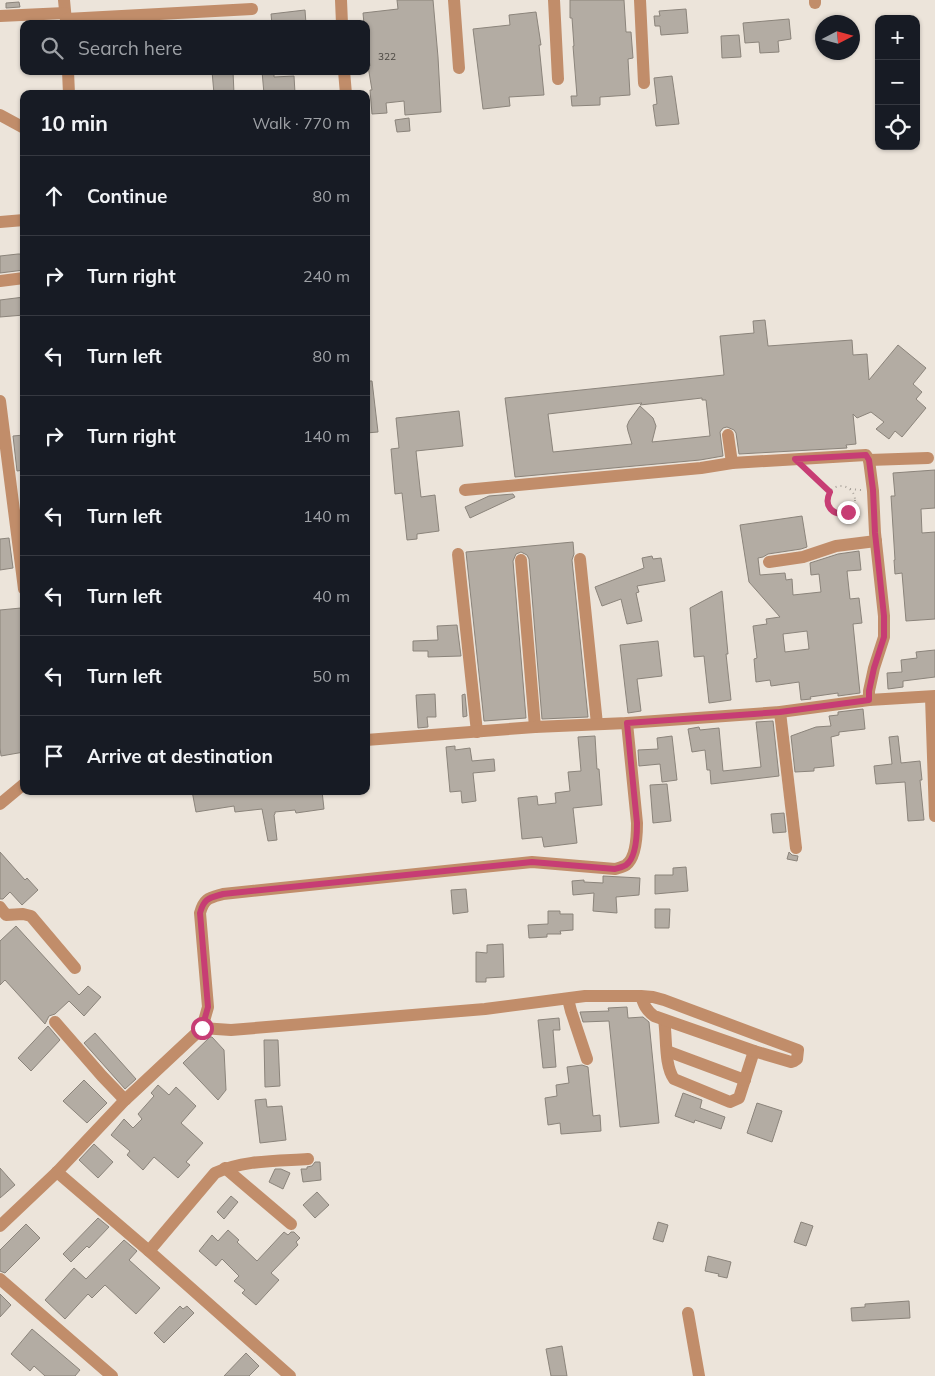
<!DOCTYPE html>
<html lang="en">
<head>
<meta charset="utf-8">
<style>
	:root { --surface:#171b24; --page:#20242c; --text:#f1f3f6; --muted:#9ea1a6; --line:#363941 }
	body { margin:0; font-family:Mulish,sans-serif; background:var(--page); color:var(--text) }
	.controls { position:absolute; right:15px; top:15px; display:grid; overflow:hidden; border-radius:10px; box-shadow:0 1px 4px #0004 }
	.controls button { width:45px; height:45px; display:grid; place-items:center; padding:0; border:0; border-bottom:1px solid var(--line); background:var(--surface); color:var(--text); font:25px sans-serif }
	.compass { position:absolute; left:815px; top:15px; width:45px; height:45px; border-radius:50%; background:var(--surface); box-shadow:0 1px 4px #0004; rotate:84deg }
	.stop { position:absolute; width:15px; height:15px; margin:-11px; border:4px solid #c73d74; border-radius:50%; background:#fff }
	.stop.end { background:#c73d74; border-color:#fff; box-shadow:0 1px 5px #0008 }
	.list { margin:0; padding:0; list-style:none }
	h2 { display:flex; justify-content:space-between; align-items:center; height:65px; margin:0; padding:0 20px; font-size:21px }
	h2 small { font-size:16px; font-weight:400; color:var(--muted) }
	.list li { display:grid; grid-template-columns:32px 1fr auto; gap:15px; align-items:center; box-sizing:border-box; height:80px; padding:0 20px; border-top:1px solid var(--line) }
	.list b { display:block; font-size:19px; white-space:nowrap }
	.list em { font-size:16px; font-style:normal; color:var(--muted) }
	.icon { flex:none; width:28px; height:28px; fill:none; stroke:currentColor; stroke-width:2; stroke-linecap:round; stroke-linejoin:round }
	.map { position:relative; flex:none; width:935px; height:1376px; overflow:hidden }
	.search { position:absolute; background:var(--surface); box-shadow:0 1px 4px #0004; left:20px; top:20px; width:350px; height:55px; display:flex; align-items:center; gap:12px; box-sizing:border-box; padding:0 18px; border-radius:10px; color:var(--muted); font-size:19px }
	.panel { position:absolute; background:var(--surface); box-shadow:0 1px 4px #0004; left:20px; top:90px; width:350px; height:705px; border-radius:10px }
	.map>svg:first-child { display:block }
	.building { fill:#b3aca3; stroke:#8b847b; fill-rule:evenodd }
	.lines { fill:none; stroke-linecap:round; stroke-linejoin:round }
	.path { stroke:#a9a39b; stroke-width:2; stroke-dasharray:1 4; stroke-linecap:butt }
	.minor { stroke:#c18d6a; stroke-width:12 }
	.route { stroke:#c73d74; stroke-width:6 }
	.labels { text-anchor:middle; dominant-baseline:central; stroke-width:4; stroke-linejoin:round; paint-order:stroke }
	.number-label { font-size:10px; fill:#48443f }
</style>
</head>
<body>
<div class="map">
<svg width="935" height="1376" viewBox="0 0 935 1376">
	<rect width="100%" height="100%" fill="#ece4da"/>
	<g class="building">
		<polygon points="397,0 433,0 438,57 441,112 405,115 404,101 386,103 387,113 372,114 370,90 372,90 368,66 370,66 366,37 366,24 364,24 363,13 398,9"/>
		<polygon points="570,0 624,0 626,32 631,32 633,58 628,59 630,95 600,97 600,105 572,106 571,96 577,96 573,46 574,46 572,18 570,18"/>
		<polygon points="19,2 20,7 6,8 6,3"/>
		<polygon points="686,9 688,33 661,35 660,26 655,26 654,16 660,16 659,11"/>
		<polygon points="305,10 306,24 272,24 271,14"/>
		<polygon points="536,12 541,45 539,45 544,95 509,97 510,106 483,109 473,29 510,25 509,15"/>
		<polygon points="789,19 791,39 778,41 779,52 760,53 759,42 745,43 743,23"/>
		<polygon points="739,35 741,57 722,58 721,36"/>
		<polygon points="212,71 233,71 234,94 214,94"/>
		<polygon points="262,71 274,71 274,77 294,76 295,93 264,94"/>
		<polygon points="672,76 679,124 656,126 653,105 657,104 654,78"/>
		<polygon points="409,118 410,131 397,132 395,120"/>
		<polygon points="18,254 24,254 24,270 0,273 0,256"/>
		<polygon points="24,297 24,315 0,317 0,300"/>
		<path d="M765,320L768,346L852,340L853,355L867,354L869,380L898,345L926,368L913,384L922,392L916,399L926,408L902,437L895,431L889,439L876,429L884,422L871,412L857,418L853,414L856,444L846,445L847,448L739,454L736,433L734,430L727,427L723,428L720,432L723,456L700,460L515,477L505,398L724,375L720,336L754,333L753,321ZM702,398V400H706L710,436L652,442L656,426L653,418L640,406L629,421L627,426L628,431L632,444L553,452L548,414L642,403L640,405Z"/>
		<polygon points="366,381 372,381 378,432 366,433"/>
		<polygon points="459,411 463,446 416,451 421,497 435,495 439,531 417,534 417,539 407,540 402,493 395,494 391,449 399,448 396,418"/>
		<polygon points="24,435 24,470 17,471 13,436"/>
		<polygon points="935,470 935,508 921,509 922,533 935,532 935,619 906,621 902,573 895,574 894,560 895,560 891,496 895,496 893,473"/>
		<polygon points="513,494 515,497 470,518 465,507 489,496"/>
		<path d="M802,516L807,547L801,549L768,554L763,557L758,558L760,575L785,573L786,580L792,579L793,595L821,592L819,574L811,575L810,563L838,554L859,551L861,570L847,571L850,599L859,598L862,623L853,624L860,693L838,696V693L810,697L811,699L801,700L799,682L771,686L770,680L756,682L754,659L757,658L753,626L767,624L766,619L780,617L749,582L740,525ZM807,631L809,649L785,652L783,634Z"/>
		<polygon points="9,538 13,568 0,570 0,539"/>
		<polygon points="573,542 574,554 572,560 588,717 542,719 529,559 527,555 521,552 516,554 513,561 526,718 484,721 466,552"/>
		<polygon points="652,556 653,559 661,558 665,581 637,586 639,592 636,593 642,621 627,624 621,599 602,606 595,587 644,568 642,558"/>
		<polygon points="722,591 728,654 726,654 731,700 709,703 704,656 694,657 690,608"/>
		<polygon points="21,608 24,628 24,652 21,652 24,670 24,752 1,756 0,748 0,610"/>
		<polygon points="457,625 461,656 428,657 428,651 413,651 413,641 438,640 437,626"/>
		<polygon points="658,641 662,676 637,679 641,711 628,713 620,645"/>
		<polygon points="935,650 935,677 903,681 903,687 888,689 887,673 902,672 901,660 917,658 916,652"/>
		<polygon points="435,694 436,717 427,717 428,727 418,728 416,695"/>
		<polygon points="465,694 467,716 463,717 462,695"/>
		<polygon points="863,709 865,729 839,732 839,735 831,737 834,766 814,768 814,771 795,772 791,736 816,727 831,726 829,716 838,715 838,712"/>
		<polygon points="773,721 779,776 711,784 710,770 707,770 705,750 692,752 688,729 699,727 700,730 719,728 723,771 761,767 756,722"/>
		<polygon points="595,736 597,769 599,769 602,805 573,808 577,843 544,847 542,837 522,839 518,798 537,796 538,805 556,803 555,793 570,791 568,772 581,771 578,737"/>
		<polygon points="672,736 677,780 662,782 660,764 639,766 638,750 658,749 657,738"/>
		<polygon points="898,736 901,763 920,761 922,780 920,780 924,820 908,821 905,782 876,784 874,766 892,764 889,737"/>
		<polygon points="455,746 455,750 470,748 472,761 494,759 495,771 473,773 476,801 462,803 461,791 450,792 446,747"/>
		<polygon points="667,784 671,821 653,823 650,785"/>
		<polygon points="192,791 322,791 324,809 296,813 295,810 275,812 275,814 274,815 277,840 268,841 262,809 235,812 234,806 196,812"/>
		<polygon points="784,813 786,832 773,833 771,814"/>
		<polygon points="0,852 25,880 27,878 38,890 22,905 10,892 3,899 0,899"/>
		<polygon points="789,852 792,855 798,856 797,861 787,859"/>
		<polygon points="686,867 688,891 655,894 655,875 673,875 673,868"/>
		<polygon points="603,876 640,878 639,895 616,897 617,913 593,911 594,893 573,895 572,881 584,880 584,882 603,883"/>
		<polygon points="466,889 468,912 453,914 451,890"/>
		<polygon points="655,909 670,909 669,928 655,928"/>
		<polygon points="548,911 560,911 560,914 573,914 573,930 560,931 561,934 547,934 547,937 529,938 528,925 548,924"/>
		<polygon points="16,926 79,995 88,986 101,997 84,1016 69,1001 55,1014 49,1016 45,1024 5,980 0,985 0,941"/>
		<polygon points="503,944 504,977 486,978 486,982 476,982 476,952 487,953 487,945"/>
		<polygon points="627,1007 628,1018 643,1017 649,1022 659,1123 620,1127 609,1021 583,1022 580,1012 609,1011 608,1008"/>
		<polygon points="559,1018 560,1030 553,1030 556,1067 543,1068 538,1020"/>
		<polygon points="48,1026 60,1040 31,1071 18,1058"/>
		<polygon points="95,1033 136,1079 125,1089 84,1043"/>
		<polygon points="210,1037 212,1037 224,1050 226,1090 218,1100 183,1063"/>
		<polygon points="264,1040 278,1040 280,1086 265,1087"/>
		<polygon points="582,1065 588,1067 593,1116 600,1115 601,1131 561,1134 560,1123 548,1125 545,1098 557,1096 556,1085 569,1083 567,1067"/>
		<polygon points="84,1080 107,1103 87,1123 63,1101"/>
		<polygon points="158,1085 169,1095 176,1087 196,1106 181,1123 203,1143 186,1162 190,1165 178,1178 154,1157 143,1170 127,1155 130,1151 111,1135 124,1119 133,1128 142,1119 138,1114 154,1096 151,1093"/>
		<polygon points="683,1093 702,1100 700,1108 725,1117 721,1129 695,1120 694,1123 675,1116"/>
		<polygon points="266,1099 267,1107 282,1106 286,1140 260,1143 255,1100"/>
		<polygon points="757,1103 782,1111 772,1142 747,1133"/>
		<polygon points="94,1144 113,1162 98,1178 79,1160"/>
		<polygon points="315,1162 320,1162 321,1180 303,1182 301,1169 307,1169 307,1167 312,1166"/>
		<polygon points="0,1168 15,1185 0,1198"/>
		<polygon points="275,1169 281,1169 290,1173 283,1189 269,1182"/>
		<polygon points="317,1192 329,1205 315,1218 303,1205"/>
		<polygon points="231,1196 238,1202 224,1219 217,1212"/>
		<polygon points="98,1218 109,1227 89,1248 87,1246 71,1262 63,1254"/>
		<polygon points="658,1222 668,1225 663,1242 653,1239"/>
		<polygon points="801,1222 813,1226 806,1246 794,1242"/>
		<polygon points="26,1224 40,1238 5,1273 0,1271 0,1250"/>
		<polygon points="228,1230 239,1240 237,1242 257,1261 284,1232 288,1235 291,1232 294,1232 300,1238 296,1242 298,1245 271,1273 279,1280 256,1305 242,1293 245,1290 234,1281 239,1276 222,1259 216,1266 199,1251 212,1235 218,1241"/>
		<polygon points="124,1240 137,1251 129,1260 160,1288 136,1314 105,1285 92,1298 88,1294 65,1319 45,1300 74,1268 86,1279"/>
		<polygon points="708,1256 731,1262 727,1278 718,1276 719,1274 705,1271"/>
		<polygon points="0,1294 11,1305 0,1317"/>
		<polygon points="909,1301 910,1318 852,1321 851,1308 865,1307 865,1304"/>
		<polygon points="180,1306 183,1309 187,1306 194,1313 164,1343 154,1333"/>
		<polygon points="32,1329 80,1370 75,1376 45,1376 34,1366 30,1371 11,1354"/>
		<polygon points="562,1346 567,1376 551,1376 546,1349"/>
		<polygon points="246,1353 259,1366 249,1376 224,1376"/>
	</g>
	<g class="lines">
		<g class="path">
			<polyline points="808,471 830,492"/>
			<circle cx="841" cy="500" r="14"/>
			<polyline points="850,489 861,490"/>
			<polyline points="852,509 862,520"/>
		</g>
		<g class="minor">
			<polyline points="64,0 66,21"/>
			<polyline points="341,0 342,24"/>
			<polyline points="454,0 459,68"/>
			<polyline points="554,0 558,79"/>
			<polyline points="640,0 644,83"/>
			<polyline points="815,0 815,3"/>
			<polyline points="0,16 65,13"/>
			<polyline points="66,19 252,9"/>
			<polyline points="68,71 69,94"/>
			<polyline points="344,71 346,94"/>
			<polyline points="0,115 24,128"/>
			<polyline points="0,222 24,220"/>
			<polyline points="0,281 24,278"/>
			<polyline points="0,401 24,589"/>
			<polyline points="728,435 732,463"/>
			<polyline points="869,460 928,458"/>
			<polyline points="465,490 701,468 732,463 866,455 869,460 873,491 875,533 884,616 884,637 874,668 869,691 869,700"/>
			<polyline points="458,554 477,732"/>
			<polyline points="580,559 597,724"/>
			<polyline points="521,560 535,727"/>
			<polyline points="769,562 803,557 836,546 876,541"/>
			<polyline points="931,697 935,816"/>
			<polyline points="780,712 796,848"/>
			<polyline points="366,740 535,727 627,723 780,712 869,700 935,696"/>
			<polyline points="0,804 24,784"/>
			<polyline points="0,907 6,915 23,914 31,916 75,968"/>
			<polyline points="568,999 571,1011 587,1059"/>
			<path d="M664,1020C667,1037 664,1065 674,1079L730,1102L739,1098L754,1051"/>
			<polyline points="55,1022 102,1076 125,1100"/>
			<path d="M202,1028L231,1030L485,1009L585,996H641L653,997L664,1000L798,1050L797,1059L794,1061L791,1062L754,1051L654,1016C646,1010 644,1005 641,996"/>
			<polyline points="667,1051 745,1080"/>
			<polyline points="225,1168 291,1224"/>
			<polyline points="57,1172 149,1251 290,1376"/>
			<path d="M0,1226L57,1172L125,1100L202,1028L208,1007L200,913C204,898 209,898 223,894L532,862L615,869C618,868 623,867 626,865C636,858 637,835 637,823L627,723"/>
			<path d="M149,1251L215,1173C243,1160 277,1161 308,1159"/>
			<polyline points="0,1279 112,1376"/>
			<polyline points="688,1313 699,1376"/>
		</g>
	</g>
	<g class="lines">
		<path class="route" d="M202,1028L208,1007L200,913C204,898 209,898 223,894L532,862L615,869C618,868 623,867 626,865C636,858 637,835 637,823L627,723L780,712L869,700V691L874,668L884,637V616L875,533L873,490L869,460L866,455L795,459L830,492C823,506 833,517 848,512"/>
	</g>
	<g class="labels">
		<g class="number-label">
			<text x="387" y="56">322</text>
		</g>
	</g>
</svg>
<div class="controls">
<button>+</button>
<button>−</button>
<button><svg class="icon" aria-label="locate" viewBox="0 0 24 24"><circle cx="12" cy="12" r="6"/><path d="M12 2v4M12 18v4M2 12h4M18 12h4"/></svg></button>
</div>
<svg class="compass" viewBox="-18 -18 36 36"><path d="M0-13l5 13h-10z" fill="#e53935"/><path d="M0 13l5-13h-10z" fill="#9ea1a6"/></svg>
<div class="stop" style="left:202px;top:1028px"></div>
<div class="stop end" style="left:848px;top:512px"></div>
<div class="search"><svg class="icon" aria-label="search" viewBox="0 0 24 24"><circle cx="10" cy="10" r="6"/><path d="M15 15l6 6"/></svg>Search here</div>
<section class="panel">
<h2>10 min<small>Walk · 770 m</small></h2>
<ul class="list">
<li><svg class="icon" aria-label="ahead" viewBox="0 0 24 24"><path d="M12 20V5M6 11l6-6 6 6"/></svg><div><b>Continue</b></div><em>80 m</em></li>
<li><svg class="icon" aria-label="right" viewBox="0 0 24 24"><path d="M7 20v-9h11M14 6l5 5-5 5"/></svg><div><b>Turn right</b></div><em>240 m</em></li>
<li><svg class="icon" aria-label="left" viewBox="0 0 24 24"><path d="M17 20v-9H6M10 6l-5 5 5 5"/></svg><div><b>Turn left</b></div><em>80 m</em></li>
<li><svg class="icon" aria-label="right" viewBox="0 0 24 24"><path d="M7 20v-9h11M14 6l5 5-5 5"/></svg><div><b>Turn right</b></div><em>140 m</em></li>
<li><svg class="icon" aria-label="left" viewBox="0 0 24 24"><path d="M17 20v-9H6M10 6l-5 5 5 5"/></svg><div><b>Turn left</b></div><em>140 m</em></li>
<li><svg class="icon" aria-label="left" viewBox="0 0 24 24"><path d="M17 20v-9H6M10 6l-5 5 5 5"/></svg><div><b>Turn left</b></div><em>40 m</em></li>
<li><svg class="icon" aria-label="left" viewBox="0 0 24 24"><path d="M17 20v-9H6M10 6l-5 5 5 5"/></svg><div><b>Turn left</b></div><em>50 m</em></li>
<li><svg class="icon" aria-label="arrive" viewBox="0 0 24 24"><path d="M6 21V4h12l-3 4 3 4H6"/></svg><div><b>Arrive at destination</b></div></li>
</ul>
</section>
</div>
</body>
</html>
